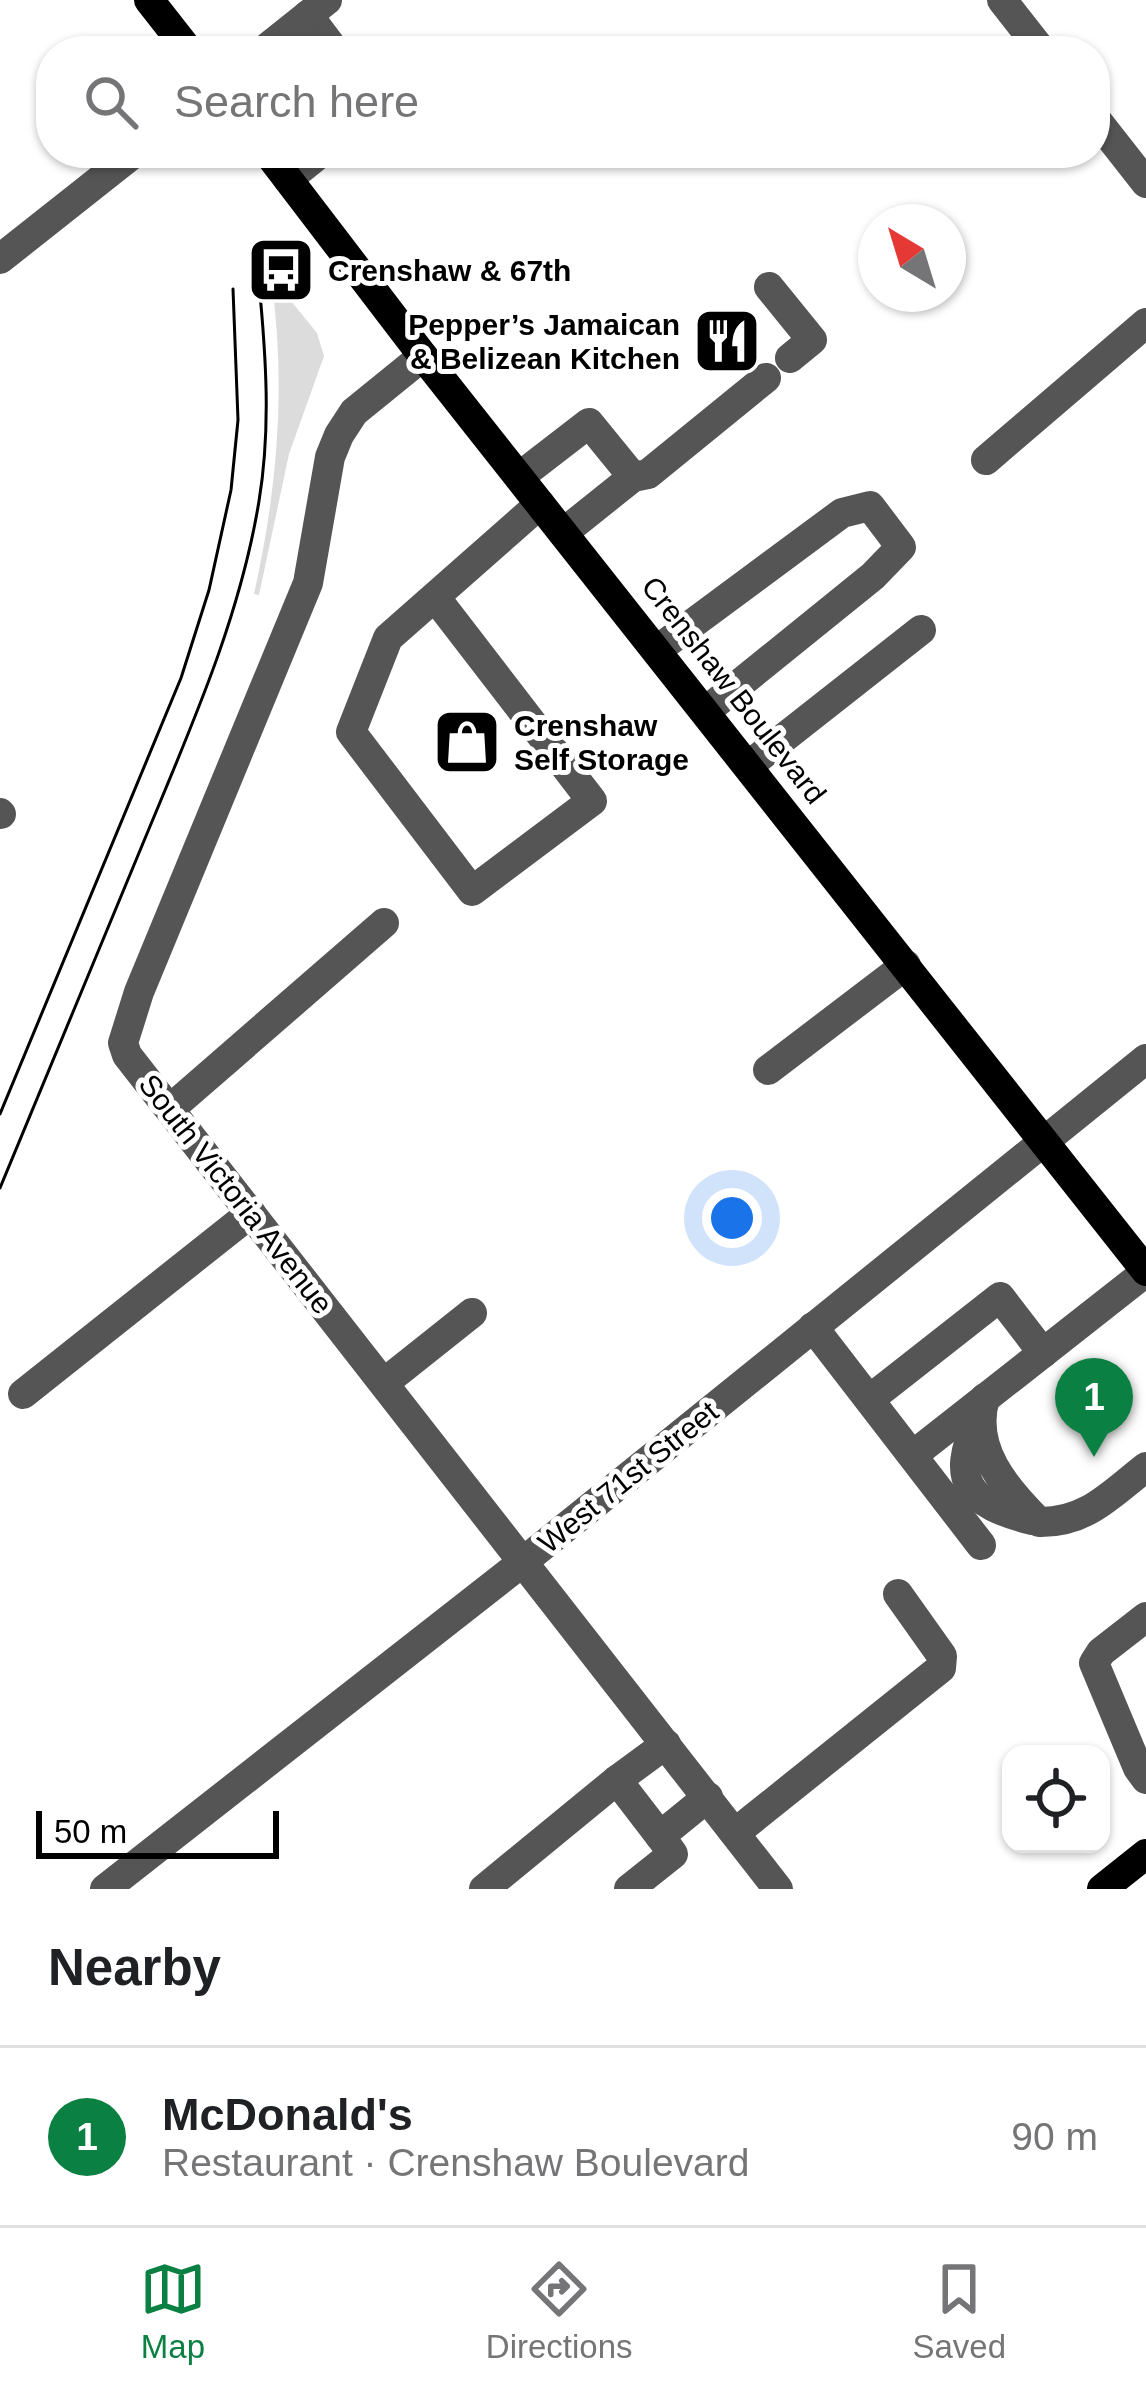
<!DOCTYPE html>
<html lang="en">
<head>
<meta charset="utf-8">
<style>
	:root { --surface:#fff; --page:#f6f6f6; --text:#202124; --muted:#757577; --line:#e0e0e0; --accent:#0b8043 }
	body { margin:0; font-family:Arial,sans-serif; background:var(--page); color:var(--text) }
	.controls { position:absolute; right:36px; bottom:36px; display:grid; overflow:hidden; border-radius:24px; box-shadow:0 3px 9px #0004 }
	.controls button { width:108px; height:108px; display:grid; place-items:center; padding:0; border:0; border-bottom:3px solid var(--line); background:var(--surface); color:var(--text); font:60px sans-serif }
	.compass { position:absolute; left:858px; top:204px; width:108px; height:108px; border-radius:50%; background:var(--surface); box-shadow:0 3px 9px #0004; rotate:322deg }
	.scale { position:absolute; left:36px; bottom:30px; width:243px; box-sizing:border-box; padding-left:12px; border:6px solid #000; border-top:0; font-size:33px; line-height:42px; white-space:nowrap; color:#000; -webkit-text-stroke:9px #fff; paint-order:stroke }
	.you { position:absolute; left:732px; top:1218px; width:42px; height:42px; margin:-30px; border:9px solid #fff; border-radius:50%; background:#1a73e8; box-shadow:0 0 0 18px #1a73e833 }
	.badge { display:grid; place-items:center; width:78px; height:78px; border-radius:50%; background:var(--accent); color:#fff; font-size:39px; font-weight:700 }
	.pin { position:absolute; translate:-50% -99px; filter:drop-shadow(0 3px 6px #0008) }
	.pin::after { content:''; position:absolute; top:63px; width:42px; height:36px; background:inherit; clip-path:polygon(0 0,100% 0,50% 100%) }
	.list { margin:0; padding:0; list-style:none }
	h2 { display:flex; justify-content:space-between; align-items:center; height:156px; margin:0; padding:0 48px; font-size:51px }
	h2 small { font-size:39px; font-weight:400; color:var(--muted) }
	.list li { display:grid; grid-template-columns:78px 1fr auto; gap:36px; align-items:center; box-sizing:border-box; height:180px; padding:0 48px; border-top:3px solid var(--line) }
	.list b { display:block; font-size:45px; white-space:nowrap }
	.list p { margin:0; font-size:39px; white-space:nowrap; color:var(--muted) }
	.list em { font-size:39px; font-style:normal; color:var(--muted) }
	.icon { flex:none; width:66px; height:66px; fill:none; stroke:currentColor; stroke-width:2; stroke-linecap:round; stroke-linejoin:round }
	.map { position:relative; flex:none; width:1146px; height:1889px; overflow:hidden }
	.search { position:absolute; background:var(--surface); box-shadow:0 3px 9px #0004; left:36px; right:36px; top:36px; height:132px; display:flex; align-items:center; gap:30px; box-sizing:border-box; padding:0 42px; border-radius:48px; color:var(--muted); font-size:45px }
	.sheet { height:336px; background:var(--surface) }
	nav { display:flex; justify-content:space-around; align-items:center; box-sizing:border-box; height:168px; border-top:3px solid var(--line); background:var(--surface); font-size:33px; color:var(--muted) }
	nav a { display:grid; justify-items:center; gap:6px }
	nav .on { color:var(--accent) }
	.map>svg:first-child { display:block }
	.green { fill:#dcdcdc }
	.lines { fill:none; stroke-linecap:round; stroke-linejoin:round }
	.minor { stroke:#555; stroke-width:30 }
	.major { stroke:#000; stroke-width:30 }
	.tram { stroke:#000; stroke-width:3 }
	.labels { text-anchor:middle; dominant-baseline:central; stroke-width:10; stroke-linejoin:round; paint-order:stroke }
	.poi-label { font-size:30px; font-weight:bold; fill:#000; stroke:#fff; text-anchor:start }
	.street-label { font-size:30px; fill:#000; stroke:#fff }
</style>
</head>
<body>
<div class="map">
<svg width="1146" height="1889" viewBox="0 0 1146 1889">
	<rect width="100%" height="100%" fill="#fff"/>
	<path class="green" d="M272,284L278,285L317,333L324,356L289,454L259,595L254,594C277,491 286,389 272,284Z"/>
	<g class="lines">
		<g class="minor">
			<polyline points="1002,0 1042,51"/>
			<polyline points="308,15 335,51"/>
			<polyline points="263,51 327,0"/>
			<polyline points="1095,118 1146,183"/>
			<polyline points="288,179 320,153"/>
			<polyline points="0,259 134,153"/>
			<polyline points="769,287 812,340 790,358"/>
			<polyline points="423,356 354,412 339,435 330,457 308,583 139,992 123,1043 127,1055 778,1889"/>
			<polyline points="986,460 1146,323"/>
			<polyline points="519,477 589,423 633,477 563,533"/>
			<polyline points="633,477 648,474 766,378"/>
			<polyline points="435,597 592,801 472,891 351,732 388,638 540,504"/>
			<polyline points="657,650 842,513 870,506 901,547 873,576 706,711"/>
			<polyline points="748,766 921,630"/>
			<polyline points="0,813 1,814"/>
			<polyline points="768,1070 906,965"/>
			<polyline points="170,1109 384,923"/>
			<polyline points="813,1327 981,1545"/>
			<polyline points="384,1383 472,1313"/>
			<polyline points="23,1394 251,1213"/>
			<path d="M985,1398C970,1448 1005,1488 1039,1522C1086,1523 1110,1495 1146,1467"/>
			<polyline points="870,1399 1000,1297 1043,1353"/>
			<path d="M978,1420C949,1482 969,1504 1032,1520"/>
			<polyline points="913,1455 1146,1272"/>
			<polyline points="1146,1617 1101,1652 1094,1663 1138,1768 1146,1779"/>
			<polyline points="735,1833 941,1668 942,1656 898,1594"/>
			<polyline points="660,1836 617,1780 666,1744"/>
			<polyline points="105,1889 524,1561 1146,1059"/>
			<polyline points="484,1889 617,1780"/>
			<polyline points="629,1889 673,1854 660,1836 708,1797"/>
		</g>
		<g class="major">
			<polyline points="149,0 189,51"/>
			<polyline points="268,153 423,356 1146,1271"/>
			<polyline points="1102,1889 1146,1854"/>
		</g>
		<g class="tram">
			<polyline points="0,1114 181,678 209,590 231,490 238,420 233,289"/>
			<path d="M0,1188C49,1071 97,953 146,836C191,727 240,618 259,501C271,429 266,356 259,283"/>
		</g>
	</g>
	<defs>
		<symbol id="bus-square" viewBox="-11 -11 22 22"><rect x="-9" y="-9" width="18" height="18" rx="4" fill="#000" stroke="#fff"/><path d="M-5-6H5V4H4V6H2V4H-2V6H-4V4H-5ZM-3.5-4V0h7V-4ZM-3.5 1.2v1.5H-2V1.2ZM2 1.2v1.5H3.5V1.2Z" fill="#fff"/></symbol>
		<symbol id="restaurant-square" viewBox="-11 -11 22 22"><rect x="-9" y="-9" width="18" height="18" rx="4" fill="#000" stroke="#fff"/><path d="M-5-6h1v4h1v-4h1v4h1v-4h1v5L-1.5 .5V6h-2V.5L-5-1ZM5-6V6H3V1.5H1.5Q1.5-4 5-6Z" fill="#fff"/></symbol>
		<symbol id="shop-square" viewBox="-11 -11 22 22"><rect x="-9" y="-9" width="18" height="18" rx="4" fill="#000" stroke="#fff"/><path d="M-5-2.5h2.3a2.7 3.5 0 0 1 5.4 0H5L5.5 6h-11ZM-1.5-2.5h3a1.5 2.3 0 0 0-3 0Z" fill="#fff"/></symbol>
	</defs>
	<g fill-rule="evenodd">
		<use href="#bus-square" x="243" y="232" width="76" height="76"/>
		<use href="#restaurant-square" x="689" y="303" width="76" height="76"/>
		<use href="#shop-square" x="429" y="704" width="76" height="76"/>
	</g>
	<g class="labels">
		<g class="poi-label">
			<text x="328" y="270">Crenshaw &amp; 67th</text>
			<text x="680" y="324" text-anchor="end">Pepper’s Jamaican<tspan x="680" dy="34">&amp; Belizean Kitchen</tspan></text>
			<text x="514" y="725">Crenshaw<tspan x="514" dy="34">Self Storage</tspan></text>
		</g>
		<g class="street-label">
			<text transform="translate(734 690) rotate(52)">Crenshaw Boulevard</text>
			<text transform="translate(236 1194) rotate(52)">South Victoria Avenue</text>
			<text transform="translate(628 1477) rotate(-39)">West 71st Street</text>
		</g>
	</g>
</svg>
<div class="controls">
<button><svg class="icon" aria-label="locate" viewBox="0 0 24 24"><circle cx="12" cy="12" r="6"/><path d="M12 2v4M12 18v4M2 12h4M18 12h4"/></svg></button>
</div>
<svg class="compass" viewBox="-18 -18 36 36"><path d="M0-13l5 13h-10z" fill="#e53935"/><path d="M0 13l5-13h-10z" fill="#757577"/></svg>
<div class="scale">50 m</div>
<div class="you"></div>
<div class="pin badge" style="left:1094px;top:1457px">1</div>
<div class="search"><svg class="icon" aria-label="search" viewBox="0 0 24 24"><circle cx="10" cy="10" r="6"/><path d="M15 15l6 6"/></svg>Search here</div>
</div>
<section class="sheet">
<h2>Nearby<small></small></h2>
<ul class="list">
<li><span class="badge">1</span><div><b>McDonald's</b><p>Restaurant · Crenshaw Boulevard</p></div><em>90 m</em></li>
</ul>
</section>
<nav>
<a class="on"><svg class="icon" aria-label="map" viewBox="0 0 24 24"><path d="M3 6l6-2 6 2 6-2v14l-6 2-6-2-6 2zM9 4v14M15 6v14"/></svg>Map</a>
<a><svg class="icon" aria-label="directions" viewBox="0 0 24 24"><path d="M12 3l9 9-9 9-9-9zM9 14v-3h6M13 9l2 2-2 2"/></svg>Directions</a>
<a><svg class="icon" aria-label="saved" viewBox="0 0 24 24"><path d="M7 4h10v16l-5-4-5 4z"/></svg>Saved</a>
</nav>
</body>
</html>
